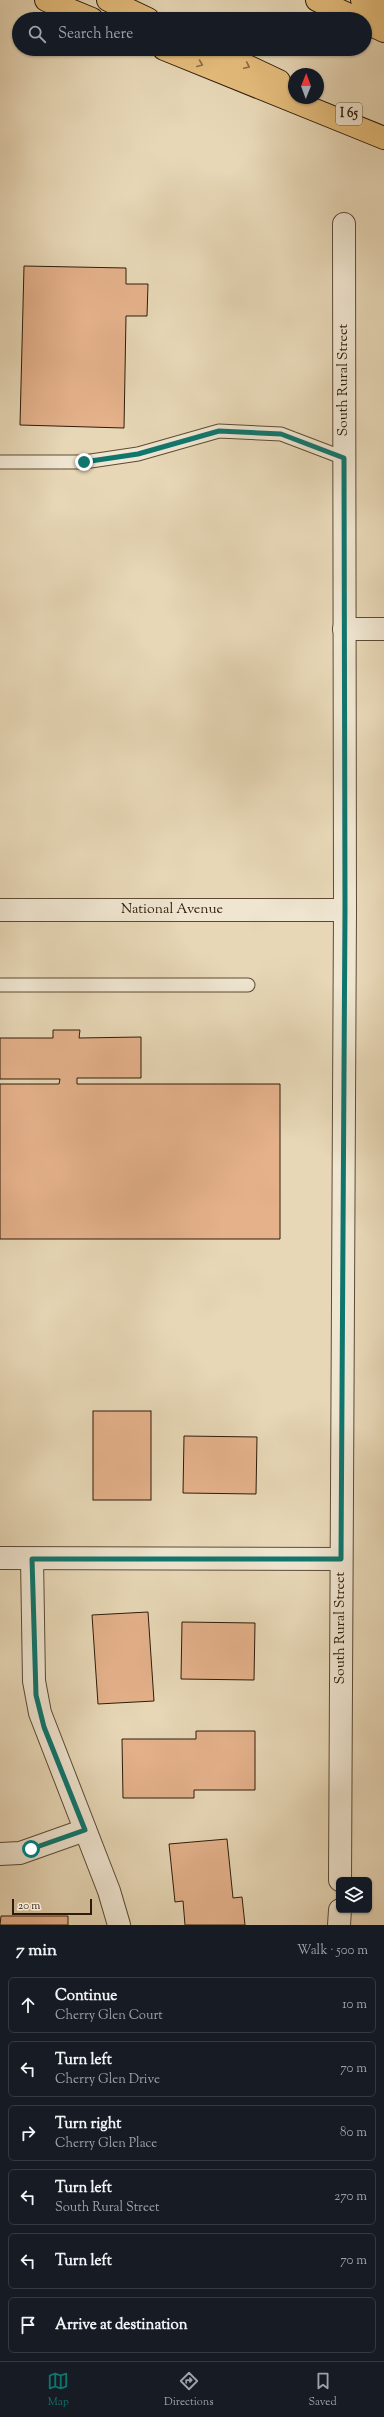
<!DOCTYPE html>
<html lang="en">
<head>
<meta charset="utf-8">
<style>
	:root { --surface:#171b24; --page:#20242c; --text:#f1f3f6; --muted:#9ea1a6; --line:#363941; --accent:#0f766e }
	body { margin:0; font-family:"Sorts Mill Goudy",serif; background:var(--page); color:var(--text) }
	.controls { position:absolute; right:12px; bottom:12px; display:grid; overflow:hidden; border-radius:6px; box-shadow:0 1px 3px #0004 }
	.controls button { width:36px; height:36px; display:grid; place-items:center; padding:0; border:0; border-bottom:1px solid var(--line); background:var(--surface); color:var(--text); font:20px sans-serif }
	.compass { position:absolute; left:288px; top:68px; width:36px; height:36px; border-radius:50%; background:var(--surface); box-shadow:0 1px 3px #0004; rotate:1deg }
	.scale { position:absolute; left:12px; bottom:10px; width:80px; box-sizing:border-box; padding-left:4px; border:2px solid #2e1c09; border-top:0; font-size:11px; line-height:14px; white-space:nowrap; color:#2e1c09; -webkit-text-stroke:3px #efe5d0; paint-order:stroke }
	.stop { position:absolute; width:12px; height:12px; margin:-9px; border:3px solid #0f766e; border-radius:50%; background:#fff }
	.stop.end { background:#0f766e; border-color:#fff; box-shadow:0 1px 4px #0008 }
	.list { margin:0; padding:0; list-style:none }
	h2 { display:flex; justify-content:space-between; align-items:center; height:52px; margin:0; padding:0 16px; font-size:17px }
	h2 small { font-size:13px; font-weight:400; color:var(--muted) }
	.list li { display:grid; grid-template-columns:26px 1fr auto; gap:12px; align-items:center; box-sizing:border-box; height:56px; margin:0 8px 8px; padding:0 8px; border:1px solid var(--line); border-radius:6px }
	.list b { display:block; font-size:15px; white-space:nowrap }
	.list p { margin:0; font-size:13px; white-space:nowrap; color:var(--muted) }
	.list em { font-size:13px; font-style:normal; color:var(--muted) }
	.icon { flex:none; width:22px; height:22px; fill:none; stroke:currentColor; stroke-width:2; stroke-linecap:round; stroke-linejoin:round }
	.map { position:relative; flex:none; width:384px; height:1925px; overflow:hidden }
	.search { position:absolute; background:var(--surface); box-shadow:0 1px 3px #0004; left:12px; right:12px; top:12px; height:44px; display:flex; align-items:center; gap:10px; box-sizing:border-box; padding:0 14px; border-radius:22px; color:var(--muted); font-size:15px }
	.sheet { height:436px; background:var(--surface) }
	nav { display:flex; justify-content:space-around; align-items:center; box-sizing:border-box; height:56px; border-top:1px solid var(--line); background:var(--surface); font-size:11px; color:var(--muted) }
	nav a { display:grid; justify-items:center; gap:2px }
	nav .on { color:var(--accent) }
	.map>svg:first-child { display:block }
	.building { fill:#e4b18b; stroke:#2e1c09 }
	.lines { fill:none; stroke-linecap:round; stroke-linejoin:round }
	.service-casing { stroke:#5c4b34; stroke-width:15 }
	.minor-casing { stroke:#5c4b34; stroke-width:24 }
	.motorway-casing { stroke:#2e1c09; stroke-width:24 }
	.service { stroke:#efe5d0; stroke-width:13 }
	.minor { stroke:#efe5d0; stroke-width:22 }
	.motorway { stroke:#e4bc7b; stroke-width:22 }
	.oneway { stroke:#896c42 }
	.route { stroke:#0f766e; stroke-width:5 }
	.labels { text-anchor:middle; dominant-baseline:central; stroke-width:3; stroke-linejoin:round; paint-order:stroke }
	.shield { fill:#efe5d0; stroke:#685845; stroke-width:1 }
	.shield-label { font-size:13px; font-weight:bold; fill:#2e1c09 }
	.street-label { font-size:14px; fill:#2e1c09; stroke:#efe5d0 }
</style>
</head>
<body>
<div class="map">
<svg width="384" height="1925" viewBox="0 0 384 1925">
	<rect width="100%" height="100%" fill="#e7d7b6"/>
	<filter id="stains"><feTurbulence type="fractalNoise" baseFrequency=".005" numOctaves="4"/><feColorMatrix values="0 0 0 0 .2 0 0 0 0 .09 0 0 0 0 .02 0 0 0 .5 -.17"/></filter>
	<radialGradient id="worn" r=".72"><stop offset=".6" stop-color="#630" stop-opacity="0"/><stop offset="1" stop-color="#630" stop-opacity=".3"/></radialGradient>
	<g class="building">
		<polygon points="24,266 126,268 126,284 148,284 147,316 126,316 124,428 20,425"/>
		<polygon points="53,1030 80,1030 79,1038 141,1037 141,1078 77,1078 77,1084 280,1084 280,1239 0,1239 0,1084 59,1084 60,1079 0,1079 0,1038 53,1038"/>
		<rect x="93" y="1411" width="58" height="89"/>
		<polygon points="184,1436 257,1437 256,1494 183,1493"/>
		<polygon points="148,1612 154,1701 98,1704 92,1615"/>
		<polygon points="182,1622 255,1623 254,1680 181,1679"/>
		<polygon points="196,1731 255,1731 255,1790 194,1790 194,1798 123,1798 122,1739 196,1739"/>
		<polygon points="227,1839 233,1898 242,1897 245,1925 185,1925 183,1901 175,1902 169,1844"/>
		<polygon points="1,1916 68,1916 68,1925 0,1925"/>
	</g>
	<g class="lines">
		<defs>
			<g id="service">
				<polyline points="0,462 84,462 138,454 219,431 281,434 344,458"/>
				<polyline points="0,985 248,985"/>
			</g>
			<g id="minor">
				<polyline points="344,629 384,629"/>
				<polyline points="0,910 345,910"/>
				<polyline points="0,1558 341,1559"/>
				<polyline points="32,1559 34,1681 40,1713 109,1891 119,1925"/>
				<polyline points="0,1854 20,1853 85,1830"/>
				<polyline points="340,1880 345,910 344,224"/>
				<polyline points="339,1925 340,1910"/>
			</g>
			<g id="motorway">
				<polyline points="46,0 92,19"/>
				<polyline points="108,0 148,19"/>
				<polyline points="317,0 358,19"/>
				<polyline points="362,0 384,12"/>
				<polyline points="365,22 384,31"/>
				<polyline points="164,49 384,138"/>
				<polyline points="211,49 279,81"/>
			</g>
		</defs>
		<use href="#service" class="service-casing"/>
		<use href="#minor" class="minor-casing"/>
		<use href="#motorway" class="motorway-casing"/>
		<use href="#service" class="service"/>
		<use href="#minor" class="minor"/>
		<use href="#motorway" class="motorway"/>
	</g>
	<defs><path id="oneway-chevron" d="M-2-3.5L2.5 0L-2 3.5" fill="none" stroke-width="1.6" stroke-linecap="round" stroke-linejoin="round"/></defs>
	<g class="oneway">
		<use href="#oneway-chevron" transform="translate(200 64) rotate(22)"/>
		<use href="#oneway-chevron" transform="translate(247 66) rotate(25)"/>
	</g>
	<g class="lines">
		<polyline class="route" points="31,1849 85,1830 44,1727 36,1695 32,1559 341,1559 345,910 344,458 281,434 219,431 138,454 84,462"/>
	</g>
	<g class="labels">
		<rect class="shield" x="336" y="103" width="26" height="22" rx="3"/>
		<g class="shield-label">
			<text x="349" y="114">I 65</text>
		</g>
		<g class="street-label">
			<text transform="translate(344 380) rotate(-90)">South Rural Street</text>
			<text x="172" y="910">National Avenue</text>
			<text transform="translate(341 1628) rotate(-90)">South Rural Street</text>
		</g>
	</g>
	<rect width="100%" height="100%" filter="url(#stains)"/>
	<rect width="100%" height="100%" fill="url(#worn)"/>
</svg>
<div class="controls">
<button><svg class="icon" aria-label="layers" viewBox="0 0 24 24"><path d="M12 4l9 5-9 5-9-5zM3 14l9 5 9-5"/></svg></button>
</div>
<svg class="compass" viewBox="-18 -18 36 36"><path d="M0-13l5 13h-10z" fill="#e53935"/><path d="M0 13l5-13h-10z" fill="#9ea1a6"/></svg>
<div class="scale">20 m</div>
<div class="stop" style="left:31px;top:1849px"></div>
<div class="stop end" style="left:84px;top:462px"></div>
<div class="search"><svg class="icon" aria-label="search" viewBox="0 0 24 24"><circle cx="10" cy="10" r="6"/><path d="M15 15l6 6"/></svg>Search here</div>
</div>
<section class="sheet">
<h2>7 min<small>Walk · 500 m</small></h2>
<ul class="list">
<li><svg class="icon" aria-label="ahead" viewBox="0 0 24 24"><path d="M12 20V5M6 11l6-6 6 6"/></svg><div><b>Continue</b><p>Cherry Glen Court</p></div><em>10 m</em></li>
<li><svg class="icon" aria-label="left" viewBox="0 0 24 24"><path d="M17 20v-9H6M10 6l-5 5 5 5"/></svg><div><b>Turn left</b><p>Cherry Glen Drive</p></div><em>70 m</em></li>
<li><svg class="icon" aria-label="right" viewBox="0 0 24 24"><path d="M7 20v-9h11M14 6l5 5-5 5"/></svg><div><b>Turn right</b><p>Cherry Glen Place</p></div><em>80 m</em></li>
<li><svg class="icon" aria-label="left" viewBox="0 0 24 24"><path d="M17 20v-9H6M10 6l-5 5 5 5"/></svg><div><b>Turn left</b><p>South Rural Street</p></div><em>270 m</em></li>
<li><svg class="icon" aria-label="left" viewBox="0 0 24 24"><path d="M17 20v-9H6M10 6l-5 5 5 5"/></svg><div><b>Turn left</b></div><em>70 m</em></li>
<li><svg class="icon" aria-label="arrive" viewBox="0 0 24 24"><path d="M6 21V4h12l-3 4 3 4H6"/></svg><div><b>Arrive at destination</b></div></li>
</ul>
</section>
<nav>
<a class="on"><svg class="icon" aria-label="map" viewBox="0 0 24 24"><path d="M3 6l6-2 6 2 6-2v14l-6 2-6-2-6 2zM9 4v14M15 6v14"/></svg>Map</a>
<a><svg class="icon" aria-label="directions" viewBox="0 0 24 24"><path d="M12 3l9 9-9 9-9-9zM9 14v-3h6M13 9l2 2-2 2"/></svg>Directions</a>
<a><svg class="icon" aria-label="saved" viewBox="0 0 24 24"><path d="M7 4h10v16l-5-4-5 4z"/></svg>Saved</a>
</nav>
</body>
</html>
